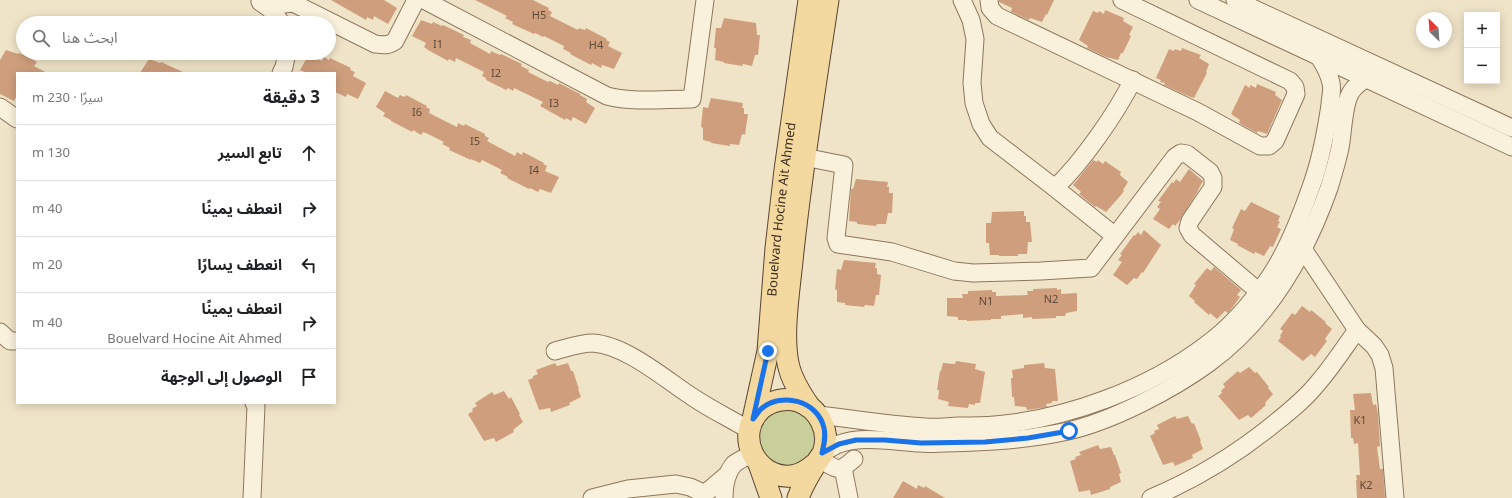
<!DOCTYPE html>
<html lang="ar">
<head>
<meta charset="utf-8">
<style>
	:root { --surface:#fff; --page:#f6f6f6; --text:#202124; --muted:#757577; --line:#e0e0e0 }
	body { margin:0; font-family:Georgia,"Noto Sans Arabic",serif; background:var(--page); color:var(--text); direction:rtl }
	.controls { position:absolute; right:12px; top:12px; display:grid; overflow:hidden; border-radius:0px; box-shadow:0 2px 10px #0003 }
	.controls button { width:36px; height:36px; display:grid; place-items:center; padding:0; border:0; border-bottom:1px solid var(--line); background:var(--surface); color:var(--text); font:20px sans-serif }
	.compass { position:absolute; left:1416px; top:12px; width:36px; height:36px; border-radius:50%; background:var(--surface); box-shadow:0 2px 10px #0003; rotate:335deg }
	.stop { position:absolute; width:12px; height:12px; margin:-9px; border:3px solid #1a73e8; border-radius:50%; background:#fff }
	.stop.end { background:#1a73e8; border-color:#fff; box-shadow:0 1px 4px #0008 }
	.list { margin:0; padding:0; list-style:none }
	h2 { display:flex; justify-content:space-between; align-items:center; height:52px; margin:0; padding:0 16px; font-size:17px }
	h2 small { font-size:13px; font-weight:400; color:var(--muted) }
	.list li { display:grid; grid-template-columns:26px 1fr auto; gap:12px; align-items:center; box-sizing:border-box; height:56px; padding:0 16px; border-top:1px solid var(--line) }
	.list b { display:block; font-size:15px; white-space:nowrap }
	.list p { margin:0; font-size:13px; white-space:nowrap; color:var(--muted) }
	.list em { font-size:13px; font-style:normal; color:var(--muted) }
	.icon { flex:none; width:22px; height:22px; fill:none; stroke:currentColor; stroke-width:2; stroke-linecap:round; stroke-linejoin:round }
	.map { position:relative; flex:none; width:1512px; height:498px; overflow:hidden; direction:ltr }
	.search { position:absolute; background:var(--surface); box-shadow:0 2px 10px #0003; left:16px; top:16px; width:320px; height:44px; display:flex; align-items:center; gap:10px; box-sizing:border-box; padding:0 14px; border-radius:22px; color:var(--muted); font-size:15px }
	.panel { position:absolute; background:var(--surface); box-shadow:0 2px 10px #0003; left:16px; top:72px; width:320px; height:332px; border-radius:0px; direction:rtl }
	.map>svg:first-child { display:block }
	.green { fill:#c9cf9b }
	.building { fill:#cf9f7d }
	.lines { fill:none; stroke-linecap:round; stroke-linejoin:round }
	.minor-casing { stroke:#8d765c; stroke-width:19 }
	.major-casing { stroke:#5b4430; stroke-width:23 }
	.minor { stroke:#faf1dc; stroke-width:17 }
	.major { stroke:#f3d9a0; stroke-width:21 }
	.route { stroke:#1a73e8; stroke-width:5 }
	.labels { text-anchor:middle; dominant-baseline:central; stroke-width:3; stroke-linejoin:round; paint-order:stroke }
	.number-label { font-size:11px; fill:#624a37 }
	.street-label { font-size:13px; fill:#3d2e20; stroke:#f7eed8 }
</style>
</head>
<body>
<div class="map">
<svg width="1512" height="498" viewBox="0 0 1512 498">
	<rect width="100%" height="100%" fill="#f0e4c8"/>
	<path class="green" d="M790,408L810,418L818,438L810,458L791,468C760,461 765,461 757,432L769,414Z"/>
	<g class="building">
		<polygon points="331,0 384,0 397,8 388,24 374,16 373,20 367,17 366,20"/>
		<polygon points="475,0 533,0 549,8 548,10 552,12 550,16 578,30 579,28 585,30 586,28 607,39 606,40 610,42 608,46 622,53 614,69 602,65 601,68 592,63 591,65 570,54 571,53 563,49 564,46 544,36 543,37 535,33 534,34 512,24 513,22 505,18 507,16"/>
		<polygon points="999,0 1054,0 1047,15 1046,14 1042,22 1030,18 1029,20 1011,12 1012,8 999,2"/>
		<polygon points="1105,10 1124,18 1123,21 1133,27 1129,35 1131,36 1123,53 1121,53 1118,60 1106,57 1087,48 1088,46 1079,40 1093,11 1098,13 1099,11 1104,14"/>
		<polygon points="724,18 756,23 757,35 760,35 758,55 755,55 752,66 743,64 742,66 724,63 724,62 715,60 716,48 714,48 716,28 721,28"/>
		<polygon points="421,20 432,24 433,22 442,26 443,25 464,35 463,37 471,40 470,43 490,54 491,51 500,55 501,54 522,64 521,66 529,70 528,72 548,82 550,81 558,85 559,83 580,94 580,95 587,99 586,102 595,108 586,124 573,117 571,121 566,118 565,120 540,106 543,102 514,88 513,91 508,88 506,90 486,80 486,78 482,76 484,72 456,58 455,62 449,59 448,61 428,50 424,47 426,43 412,36"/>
		<polygon points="1182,48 1201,55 1199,58 1209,64 1206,72 1207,73 1194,98 1188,96 1164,85 1165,83 1160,82 1161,80 1156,78 1169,49 1174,51 1175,49 1181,51"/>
		<polygon points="6,50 18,54 19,53 30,58 37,62 34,66 47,73 17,73 17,95 14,101 0,94 0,60"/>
		<polygon points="309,54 322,61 324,57 329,60 330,58 351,68 350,70 355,72 353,76 366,83 358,99 347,94 346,97 335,92 335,73 307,73 300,70"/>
		<polygon points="149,59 160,63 161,62 185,73 140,73"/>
		<polygon points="1257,84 1276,92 1275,95 1282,100 1267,134 1258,131 1257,133 1255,132 1239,123 1240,120 1231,114 1245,85 1250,88 1250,85 1256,88"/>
		<polygon points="385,91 398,98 400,95 405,97 406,95 427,106 426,107 430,109 429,113 457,127 458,123 464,126 465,124 485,134 485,136 489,138 487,141 515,156 517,152 522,155 523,152 544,163 543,164 547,166 545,171 559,177 551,193 540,189 538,192 530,188 529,189 507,178 508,177 500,173 502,170 482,160 480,163 471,159 471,160 449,150 450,148 442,144 444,142 428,134 423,132 421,135 413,130 412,132 391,121 391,120 383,116 385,113 376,107"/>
		<polygon points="711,98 743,103 742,108 744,108 744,114 748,114 745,135 742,134 739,145 730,144 730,146 711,143 711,142 703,140 703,128 701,127 703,107 708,108"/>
		<polygon points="1093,160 1097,162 1098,160 1103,164 1105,161 1121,172 1120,175 1128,182 1123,190 1124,191 1121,195 1106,212 1096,206 1095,207 1079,194 1081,192 1073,185"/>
		<polygon points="1189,169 1203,181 1198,190 1198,191 1180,220 1175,226 1173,224 1169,229 1153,219 1160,209 1157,207 1161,202 1158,201 1172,182 1174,183 1176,179 1180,182"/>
		<polygon points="856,179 888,182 887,187 889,187 889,193 893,193 892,213 888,213 886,224 877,224 876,226 857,224 857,222 849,221 851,189 853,189"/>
		<polygon points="1251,202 1280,216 1278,221 1280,222 1277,227 1281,229 1273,247 1270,246 1264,256 1255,252 1254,254 1237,245 1238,244 1230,240 1234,229 1232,228 1241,209 1245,211"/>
		<polygon points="1024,211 1024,216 1026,216 1026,222 1030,222 1032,242 1028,242 1027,254 1018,254 1018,256 999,256 999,255 990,255 989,243 986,243 986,223 991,223 992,212"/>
		<polygon points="1144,230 1161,245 1143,273 1142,272 1137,279 1134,278 1127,285 1113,275 1122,262 1118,260 1122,255 1120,254 1134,235 1135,236 1138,232 1141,235"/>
		<polygon points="844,260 876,263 875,268 877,268 877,274 881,275 879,295 876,295 874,306 865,305 864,307 845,305 845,303 837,302 837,290 835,289 837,269 841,270"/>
		<polygon points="1214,267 1241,290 1237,295 1240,297 1232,308 1228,313 1225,311 1217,319 1210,313 1209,315 1194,302 1195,301 1189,296 1196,285 1194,284 1207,268 1211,271"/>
		<polygon points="1057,288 1057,290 1061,289 1061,294 1077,293 1077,311 1066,313 1065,316 1056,316 1056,318 1032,319 1032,317 1023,318 1023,314 1001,316 1001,319 991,319 991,320 967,321 967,320 958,320 958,317 947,316 947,298 963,298 962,294 968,294 968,291 992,290 992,292 996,292 996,296 1028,295 1027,291 1033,291 1033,289"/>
		<polygon points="1302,306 1310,312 1311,310 1326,322 1325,323 1332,329 1325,339 1327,341 1315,357 1311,354 1303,361 1278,341 1281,337 1280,336 1283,331 1280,329 1292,313 1295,315"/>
		<polygon points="956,361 976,364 975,369 985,372 980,403 975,403 975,405 969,404 968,408 948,406 949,402 938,399 939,390 937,390 940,371 941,371 943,363 955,364"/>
		<polygon points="555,363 557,366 568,363 571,371 573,371 579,389 578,389 581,397 569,403 570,405 551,412 550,408 539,410 528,380 533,378 533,376 538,374 536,370"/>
		<polygon points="1044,363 1045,368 1055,369 1058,401 1052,401 1052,403 1046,404 1047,407 1034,409 1027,410 1026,407 1015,406 1014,397 1012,397 1011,378 1013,378 1012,370 1024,368 1024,365"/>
		<polygon points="1249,367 1255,373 1257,372 1269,387 1268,388 1273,394 1265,403 1266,405 1251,418 1248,415 1239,420 1218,396 1222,393 1221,391 1225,387 1223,384 1238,371 1240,373"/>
		<polygon points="504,391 509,399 511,397 520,414 519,415 523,422 513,430 514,432 496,442 494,438 484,441 468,414 473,411 472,409 477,406 475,403 492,392 494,395"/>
		<polygon points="1371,393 1373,405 1376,404 1378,414 1380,446 1377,447 1380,469 1383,469 1385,498 1357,498 1356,480 1357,480 1356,475 1360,475 1358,443 1354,444 1353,438 1351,438 1350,410 1355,410 1353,394"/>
		<polygon points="1175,416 1177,419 1188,416 1192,424 1194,423 1201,441 1200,441 1203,449 1192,455 1193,458 1175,466 1173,462 1163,465 1150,436 1155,433 1154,431 1159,429 1157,425"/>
		<polygon points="1098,445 1100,449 1111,447 1114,455 1115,455 1121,473 1119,474 1121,482 1110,487 1110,489 1091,495 1090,490 1079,492 1070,461 1076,459 1075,457 1081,455 1079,452"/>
		<polygon points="903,481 917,489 918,485 924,488 925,486 945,498 893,498"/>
	</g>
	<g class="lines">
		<defs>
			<g id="minor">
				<path d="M424,0L607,96C635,103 664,99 692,99L705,0"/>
				<polyline points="962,0 971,20 975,39 972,83 974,103 981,124 990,138 1055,188"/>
				<polyline points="989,0 990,8 997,16 1198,112 1260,146 1269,146 1275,141 1296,94 1295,87 1290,81 1122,0"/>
				<polyline points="1198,0 1512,147"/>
				<polyline points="1235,0 1512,128"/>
				<path d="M260,2C269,7 276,14 281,23"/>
				<path d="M266,6L293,3L375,44C383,45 388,46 395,41L416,0"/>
				<polyline points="281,73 284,67 287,53"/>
				<polyline points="0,107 17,119"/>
				<polyline points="804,157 844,165 836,238 838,244 892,252 954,271 973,273 1041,271 1091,268 1175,157 1181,153 1187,154 1210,172 1213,178 1213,187 1190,221 1188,228 1192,235 1258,291"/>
				<path d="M1115,236L1055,188C1083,161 1115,115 1133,80"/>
				<polyline points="1303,249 1357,330 1374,346 1380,355 1384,368 1395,498"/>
				<polyline points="0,332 10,341 17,341"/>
				<path d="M555,351C567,348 580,343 593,343C626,345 666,380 694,398C712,410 731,419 749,430"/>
				<path d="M818,415C854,419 889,425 925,427C936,428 947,427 958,426C970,426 983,426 995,425C1067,419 1148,389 1206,345C1230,328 1252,302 1269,278C1288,250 1301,216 1312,184C1321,159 1326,132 1330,105C1330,98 1333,90 1331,83C1329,73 1325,66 1319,57"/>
				<path d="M823,453C828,450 833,446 839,444C862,435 896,442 920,443C929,444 938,443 946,443C987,442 1028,440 1068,431C1112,421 1172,390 1209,363C1268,320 1305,256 1329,188C1333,175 1337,162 1340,148C1343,133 1343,107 1350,94C1353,87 1360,83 1366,78"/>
				<path d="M819,459C838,469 837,474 854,459"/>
				<polyline points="843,468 849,498"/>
				<polyline points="252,498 256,406 254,403"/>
				<polyline points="592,498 628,489 676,484 690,487 703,493 708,491 728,474"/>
				<path d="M724,498C724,487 726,473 734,464C739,460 746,457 752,454"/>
				<path d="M1151,498C1196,479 1237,454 1275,423C1290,411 1305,399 1317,384C1332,367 1344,348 1357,330"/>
			</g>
			<g id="major">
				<path d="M809,406C800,393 791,379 788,363C782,334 789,291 792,261C801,173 815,87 828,0"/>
				<path id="s1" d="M753,419L768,351L776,248L785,170L809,0"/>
				<polyline points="759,464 771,498"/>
				<path d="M798,498C802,487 808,476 815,465C817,461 821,457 823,453C831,432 819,408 798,401C786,397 770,401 761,409C734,434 755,479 791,476C801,475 808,470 815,464"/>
			</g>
		</defs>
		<use href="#minor" class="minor-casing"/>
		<use href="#major" class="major-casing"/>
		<use href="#minor" class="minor"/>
		<use href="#major" class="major"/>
	</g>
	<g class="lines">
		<path class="route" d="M768,351L753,419C756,416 758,412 761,409C782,391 818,401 824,428C826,437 824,444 822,453L839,444L856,440H885L921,443L985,442L1028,438L1069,431"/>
	</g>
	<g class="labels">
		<g class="number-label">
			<text x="539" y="15">H5</text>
			<text x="438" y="44">I1</text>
			<text x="596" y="45">H4</text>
			<text x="496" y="73">I2</text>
			<text x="554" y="103">I3</text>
			<text x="417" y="112">I6</text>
			<text x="475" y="141">I5</text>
			<text x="534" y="170">I4</text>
			<text x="1051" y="299">N2</text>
			<text x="986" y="301">N1</text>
			<text x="1360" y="420">K1</text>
			<text x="1366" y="485">K2</text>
		</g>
		<g class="street-label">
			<text stroke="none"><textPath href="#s1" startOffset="212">Bouelvard Hocine Ait Ahmed</textPath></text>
		</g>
	</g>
</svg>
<div class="controls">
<button>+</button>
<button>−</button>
</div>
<svg class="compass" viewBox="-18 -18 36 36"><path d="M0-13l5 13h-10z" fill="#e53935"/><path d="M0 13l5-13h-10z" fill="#757577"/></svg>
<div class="stop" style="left:1069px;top:431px"></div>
<div class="stop end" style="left:768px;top:351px"></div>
<div class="search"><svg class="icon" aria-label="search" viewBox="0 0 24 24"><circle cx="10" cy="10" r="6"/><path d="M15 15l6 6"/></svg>ابحث هنا</div>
<section class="panel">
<h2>3 دقيقة<small>سيرًا · 230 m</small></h2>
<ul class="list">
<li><svg class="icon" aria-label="ahead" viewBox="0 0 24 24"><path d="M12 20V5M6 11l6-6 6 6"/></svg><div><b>تابع السير</b></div><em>130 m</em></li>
<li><svg class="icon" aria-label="right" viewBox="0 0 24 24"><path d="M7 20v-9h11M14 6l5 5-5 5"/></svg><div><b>انعطف يمينًا</b></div><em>40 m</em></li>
<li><svg class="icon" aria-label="left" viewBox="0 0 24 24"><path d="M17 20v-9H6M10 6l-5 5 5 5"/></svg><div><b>انعطف يسارًا</b></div><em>20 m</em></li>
<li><svg class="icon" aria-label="right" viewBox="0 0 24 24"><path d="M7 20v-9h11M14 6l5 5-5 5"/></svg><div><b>انعطف يمينًا</b><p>Bouelvard Hocine Ait Ahmed</p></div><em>40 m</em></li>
<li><svg class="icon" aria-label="arrive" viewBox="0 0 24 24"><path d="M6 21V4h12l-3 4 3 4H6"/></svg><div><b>الوصول إلى الوجهة</b></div></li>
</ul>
</section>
</div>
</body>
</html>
